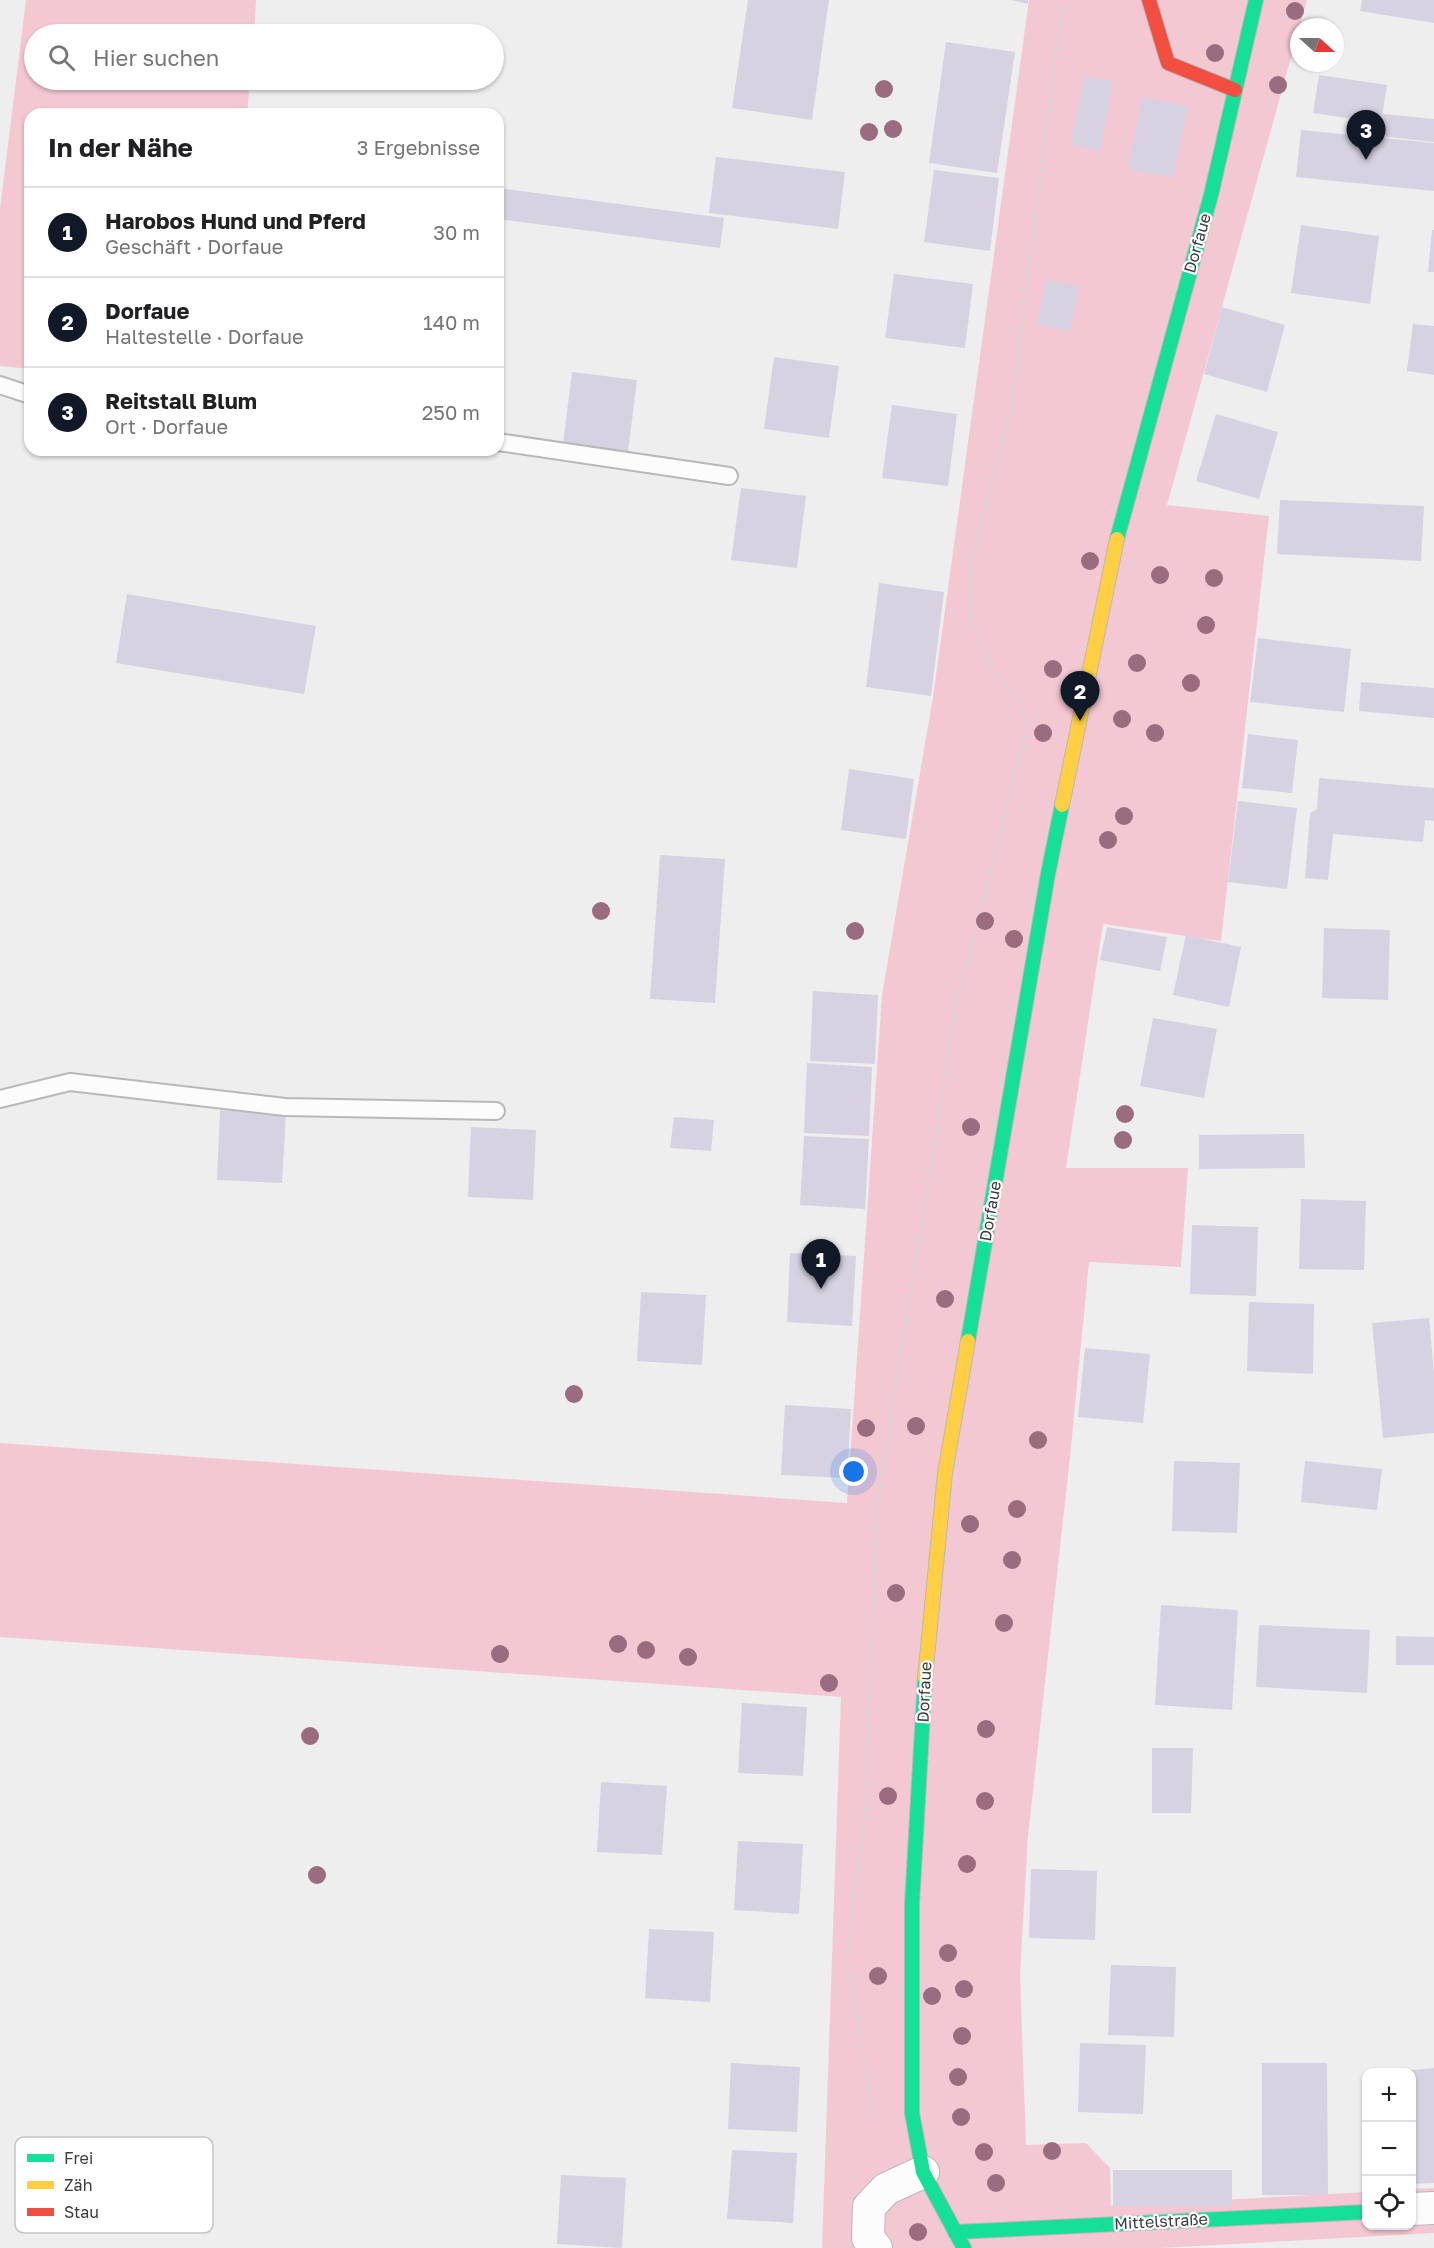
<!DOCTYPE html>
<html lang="de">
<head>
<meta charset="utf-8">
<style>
	:root { --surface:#fff; --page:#f6f6f6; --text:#202124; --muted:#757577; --line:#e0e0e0; --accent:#111827 }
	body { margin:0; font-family:"Golos Text",sans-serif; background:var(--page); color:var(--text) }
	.controls { position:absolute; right:18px; bottom:18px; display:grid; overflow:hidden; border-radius:12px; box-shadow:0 2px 4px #0004 }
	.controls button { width:54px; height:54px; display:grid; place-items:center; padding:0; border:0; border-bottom:2px solid var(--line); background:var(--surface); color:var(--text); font:30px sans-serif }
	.compass { position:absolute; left:1290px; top:18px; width:54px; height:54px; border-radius:50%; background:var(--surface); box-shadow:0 2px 4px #0004; rotate:111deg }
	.you { position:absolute; left:854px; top:1472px; width:21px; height:21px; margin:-15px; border:4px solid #fff; border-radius:50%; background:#1a73e8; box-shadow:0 0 0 9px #1a73e833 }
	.badge { display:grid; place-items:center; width:39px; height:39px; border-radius:50%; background:var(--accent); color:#fff; font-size:20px; font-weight:700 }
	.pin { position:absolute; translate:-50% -50px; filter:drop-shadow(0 2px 3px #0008) }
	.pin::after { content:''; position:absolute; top:32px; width:21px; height:18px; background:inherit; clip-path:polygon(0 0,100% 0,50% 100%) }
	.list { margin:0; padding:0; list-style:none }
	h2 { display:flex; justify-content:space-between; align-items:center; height:78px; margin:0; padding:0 24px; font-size:26px }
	h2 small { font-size:20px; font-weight:400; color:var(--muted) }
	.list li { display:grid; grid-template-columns:39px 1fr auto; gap:18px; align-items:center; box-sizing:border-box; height:90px; padding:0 24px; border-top:2px solid var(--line) }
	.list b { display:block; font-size:22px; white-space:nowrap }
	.list p { margin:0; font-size:20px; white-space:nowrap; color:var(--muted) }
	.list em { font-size:20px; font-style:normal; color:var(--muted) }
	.icon { flex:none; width:33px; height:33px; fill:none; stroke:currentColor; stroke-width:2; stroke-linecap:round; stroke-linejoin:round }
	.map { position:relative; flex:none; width:1434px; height:2248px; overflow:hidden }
	.search { position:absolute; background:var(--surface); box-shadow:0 2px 4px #0004; left:24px; top:24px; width:480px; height:66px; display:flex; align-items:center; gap:15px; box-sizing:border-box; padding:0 21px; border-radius:33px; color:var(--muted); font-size:22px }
	.panel { position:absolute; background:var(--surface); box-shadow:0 2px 4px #0004; left:24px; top:108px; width:480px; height:348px; border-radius:18px }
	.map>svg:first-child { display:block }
	.green { fill:#f4c8d2 }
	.building { fill:#d6d2e2 }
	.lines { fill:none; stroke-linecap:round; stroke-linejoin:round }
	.lane-casing { stroke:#b9b8b9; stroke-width:20 }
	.street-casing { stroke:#b9b8b9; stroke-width:34 }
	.fast-casing { stroke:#b9b8b9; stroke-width:16 }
	.slow-casing { stroke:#b9b8b9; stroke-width:16 }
	.jam-casing { stroke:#b9b8b9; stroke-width:16 }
	.path { stroke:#d6d5d6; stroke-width:4; stroke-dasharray:3 4.5; stroke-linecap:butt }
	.lane { stroke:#fdfcfd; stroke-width:16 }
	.street { stroke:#fdfcfd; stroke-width:32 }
	.fast { stroke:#16e098; stroke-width:14 }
	.slow { stroke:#ffcf43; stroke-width:14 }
	.jam { stroke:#f24e42; stroke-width:14 }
	.tree { fill:#9b6c80 }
	.labels { text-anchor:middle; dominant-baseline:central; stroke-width:4.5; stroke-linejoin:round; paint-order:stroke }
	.street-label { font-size:16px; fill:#3c3b3c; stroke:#fff }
	.key { fill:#fff; stroke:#c4c4c4; stroke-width:1.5 }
	.key-label { font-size:16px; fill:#3c3b3c }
</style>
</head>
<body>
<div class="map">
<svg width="1434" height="2248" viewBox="0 0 1434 2248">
	<rect width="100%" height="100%" fill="#efeeef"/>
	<g class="green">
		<polygon points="26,0 256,0 254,34 34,34 34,80 250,80 247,114 30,114 30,369 0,366 0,209"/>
		<polygon points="1029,0 1307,0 1167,505 1269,516 1221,941 1103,924 1066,1168 1188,1168 1181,1267 1089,1262 1070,1457 1028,1836 1020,1974 1026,2145 1086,2143 1110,2168 1111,2206 1366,2192 1366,2226 1412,2226 1412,2189 1434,2188 1434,2233 1161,2248 822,2248 841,1697 0,1637 0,1443 847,1503 882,995 933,697"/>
	</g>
	<g class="building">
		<polygon points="748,0 829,0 812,120 732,108"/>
		<polygon points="1012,0 1028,0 1028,4"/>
		<polygon points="1362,0 1434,0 1434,23 1360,11"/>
		<polygon points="946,42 1015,52 997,173 929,163"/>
		<polygon points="1319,75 1387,85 1381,123 1313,113"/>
		<polygon points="1084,76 1113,81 1100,151 1071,145"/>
		<polygon points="1142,97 1188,106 1173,178 1128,169"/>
		<polygon points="1383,114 1434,119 1434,142 1381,136"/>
		<polygon points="1301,130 1434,143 1434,191 1296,177"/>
		<polygon points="716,157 845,172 838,229 709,213"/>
		<polygon points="934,170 999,178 990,251 924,242"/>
		<polygon points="498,188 724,218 720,248 498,219"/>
		<polygon points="1301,225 1379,236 1370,304 1291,293"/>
		<polygon points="1432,230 1434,230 1434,272 1428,272"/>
		<polygon points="894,274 973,284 965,348 885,338"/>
		<polygon points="1046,280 1079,286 1070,331 1037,324"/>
		<polygon points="1222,307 1285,325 1267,392 1204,374"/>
		<polygon points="1413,324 1434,326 1434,375 1407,371"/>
		<polygon points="774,357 839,366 829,438 764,429"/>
		<polygon points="572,372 637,380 628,452 563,444"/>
		<polygon points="892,405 957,414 948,486 882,478"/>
		<polygon points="1216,414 1278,432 1259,499 1196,481"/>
		<polygon points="741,488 806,496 797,568 731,560"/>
		<polygon points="1280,500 1424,506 1421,561 1277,554"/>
		<polygon points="879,583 944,592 931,696 866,687"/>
		<polygon points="127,594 316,626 304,694 116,663"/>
		<polygon points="1258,638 1351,649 1344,712 1250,702"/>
		<polygon points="1361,682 1434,688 1434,718 1359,711"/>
		<polygon points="1248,734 1298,740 1292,793 1242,788"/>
		<polygon points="849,769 914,779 906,839 841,830"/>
		<polygon points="1319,778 1434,788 1434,821 1425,820 1423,842 1333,834 1328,880 1305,878 1310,813 1317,809"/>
		<polygon points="1238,801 1297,808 1287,889 1228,882"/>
		<polygon points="660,855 725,859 715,1003 650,999"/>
		<polygon points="1107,927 1167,937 1160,971 1100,960"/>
		<polygon points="1324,928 1390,930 1388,1000 1322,998"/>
		<polygon points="1186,935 1241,947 1229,1007 1173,995"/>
		<polygon points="813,991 878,995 875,1064 810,1061"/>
		<polygon points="1153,1018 1217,1029 1204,1098 1140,1086"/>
		<polygon points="807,1063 872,1067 869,1136 804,1133"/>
		<polygon points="220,1110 286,1114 282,1183 217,1180"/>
		<polygon points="674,1117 714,1120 711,1151 670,1148"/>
		<polygon points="471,1127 536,1130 533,1200 468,1197"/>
		<polygon points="1304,1134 1305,1168 1199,1169 1199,1135"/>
		<polygon points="804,1136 869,1139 865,1209 800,1205"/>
		<polygon points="1301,1199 1366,1201 1364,1270 1299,1269"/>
		<polygon points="1192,1225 1258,1227 1256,1296 1190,1294"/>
		<polygon points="790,1253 856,1256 852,1326 787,1322"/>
		<polygon points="641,1292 706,1295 702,1365 637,1361"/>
		<polygon points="1249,1302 1314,1304 1313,1374 1247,1371"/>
		<polygon points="1429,1318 1434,1372 1434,1433 1383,1438 1372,1323"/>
		<polygon points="1085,1348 1150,1354 1143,1423 1078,1417"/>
		<polygon points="785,1405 851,1409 847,1478 781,1475"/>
		<polygon points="1174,1461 1240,1463 1237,1533 1172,1531"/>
		<polygon points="1305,1461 1382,1469 1377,1510 1301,1502"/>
		<polygon points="1161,1605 1238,1610 1232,1710 1155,1705"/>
		<polygon points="1259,1625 1370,1630 1367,1693 1256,1687"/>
		<polygon points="1396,1636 1434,1637 1434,1665 1396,1665"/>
		<polygon points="742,1703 807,1707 803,1776 738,1773"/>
		<polygon points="1152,1748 1193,1748 1191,1813 1152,1813"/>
		<polygon points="601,1782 667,1786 662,1855 597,1852"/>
		<polygon points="738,1841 803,1844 799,1914 734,1910"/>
		<polygon points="1031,1869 1097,1871 1095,1940 1029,1938"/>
		<polygon points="649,1929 714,1932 710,2002 645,1998"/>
		<polygon points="1111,1965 1176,1967 1174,2037 1108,2035"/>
		<polygon points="1080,2043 1146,2045 1143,2114 1078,2112"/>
		<polygon points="731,2063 800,2067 797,2132 728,2129"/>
		<polygon points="1262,2063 1327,2063 1328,2195 1262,2195"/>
		<polygon points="1434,2068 1434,2183 1412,2184 1412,2072 1403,2072 1403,2071"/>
		<polygon points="732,2150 797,2153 793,2223 727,2219"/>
		<rect x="1113" y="2170" width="119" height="36"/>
		<polygon points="561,2175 626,2178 622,2248 557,2244"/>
	</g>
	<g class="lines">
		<defs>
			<g id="lane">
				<polyline points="0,385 30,395"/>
				<polyline points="498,442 729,476"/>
				<polyline points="0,1099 70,1082 285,1107 496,1111"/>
			</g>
			<g id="street">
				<polyline points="1412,2209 1434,2208"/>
				<polyline points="876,2248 868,2238 869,2207 886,2189 923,2172"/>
			</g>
			<g id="fast">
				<polyline points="1117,539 1211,195 1256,0"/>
				<polyline points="968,1341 1048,874 1062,805"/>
				<polyline points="925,1678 912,1904 912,2113 923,2172 964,2248"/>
				<polyline points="955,2232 1366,2212"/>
			</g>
			<g id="slow">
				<polyline points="1062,805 1117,539"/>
				<polyline points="925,1678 945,1473 968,1341"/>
			</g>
			<polyline id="jam" points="1149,0 1168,63 1235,90"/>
		</defs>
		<use href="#lane" class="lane-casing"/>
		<use href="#street" class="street-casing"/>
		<use href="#fast" class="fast-casing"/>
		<use href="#slow" class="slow-casing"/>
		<use href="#jam" class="jam-casing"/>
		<polyline class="path" points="873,2115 846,1954 866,1809 876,1512 956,1006 1029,720 988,661 971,618 970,564 1011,407 1058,37 1065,0"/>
		<use href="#lane" class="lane"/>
		<use href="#street" class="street"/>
		<use href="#fast" class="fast"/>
		<use href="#slow" class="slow"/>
		<use href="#jam" class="jam"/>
	</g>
	<g class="tree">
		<circle cx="1295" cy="11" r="9"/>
		<circle cx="1215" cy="53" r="9"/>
		<circle cx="1278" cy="85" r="9"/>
		<circle cx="884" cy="89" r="9"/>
		<circle cx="893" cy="129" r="9"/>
		<circle cx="869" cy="132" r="9"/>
		<circle cx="1090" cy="561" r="9"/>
		<circle cx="1160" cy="575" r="9"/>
		<circle cx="1214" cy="578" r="9"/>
		<circle cx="1206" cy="625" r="9"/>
		<circle cx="1137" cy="663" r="9"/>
		<circle cx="1053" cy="669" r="9"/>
		<circle cx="1191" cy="683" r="9"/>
		<circle cx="1122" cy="719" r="9"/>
		<circle cx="1043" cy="733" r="9"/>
		<circle cx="1155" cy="733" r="9"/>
		<circle cx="1124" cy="816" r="9"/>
		<circle cx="1108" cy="840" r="9"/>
		<circle cx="601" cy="911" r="9"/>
		<circle cx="985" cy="921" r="9"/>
		<circle cx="855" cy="931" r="9"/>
		<circle cx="1014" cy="939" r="9"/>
		<circle cx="1125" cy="1114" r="9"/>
		<circle cx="971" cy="1127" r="9"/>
		<circle cx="1123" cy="1140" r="9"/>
		<circle cx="945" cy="1299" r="9"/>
		<circle cx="574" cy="1394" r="9"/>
		<circle cx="916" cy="1426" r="9"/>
		<circle cx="866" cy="1428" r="9"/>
		<circle cx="1038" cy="1440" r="9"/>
		<circle cx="1017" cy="1509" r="9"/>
		<circle cx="970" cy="1524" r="9"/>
		<circle cx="1012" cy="1560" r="9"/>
		<circle cx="896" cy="1593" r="9"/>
		<circle cx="1004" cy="1623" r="9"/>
		<circle cx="618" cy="1644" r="9"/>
		<circle cx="646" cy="1650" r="9"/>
		<circle cx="500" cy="1654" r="9"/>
		<circle cx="688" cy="1657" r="9"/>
		<circle cx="829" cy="1683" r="9"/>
		<circle cx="986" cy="1729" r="9"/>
		<circle cx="310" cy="1736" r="9"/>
		<circle cx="888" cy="1796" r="9"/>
		<circle cx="985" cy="1801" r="9"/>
		<circle cx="967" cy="1864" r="9"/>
		<circle cx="317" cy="1875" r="9"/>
		<circle cx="948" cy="1953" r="9"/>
		<circle cx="878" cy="1976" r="9"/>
		<circle cx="964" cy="1989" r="9"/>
		<circle cx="932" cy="1996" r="9"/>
		<circle cx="962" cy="2036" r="9"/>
		<circle cx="958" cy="2077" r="9"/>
		<circle cx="961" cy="2117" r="9"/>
		<circle cx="1052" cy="2151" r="9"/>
		<circle cx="984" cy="2152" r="9"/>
		<circle cx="996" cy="2183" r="9"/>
		<circle cx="918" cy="2232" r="9"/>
	</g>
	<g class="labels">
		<g class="street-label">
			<text transform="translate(1197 243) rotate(-74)">Dorfaue</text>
			<text transform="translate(990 1211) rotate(-80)">Dorfaue</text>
			<text transform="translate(924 1692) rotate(-87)">Dorfaue</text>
			<text transform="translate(1161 2221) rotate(-3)">Mittelstraße</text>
		</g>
	</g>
	<rect x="15" y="2137" width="198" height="96" rx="9" class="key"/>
	<rect x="27" y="2154" width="27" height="8" fill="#16e098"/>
	<rect x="27" y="2181" width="27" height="8" fill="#ffcf43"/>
	<rect x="27" y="2208" width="27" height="8" fill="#f24e42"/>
	<g class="key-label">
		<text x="64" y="2164">Frei</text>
		<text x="64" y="2191">Zäh</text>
		<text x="64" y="2218">Stau</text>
	</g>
</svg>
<div class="controls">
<button>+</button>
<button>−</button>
<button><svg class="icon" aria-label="locate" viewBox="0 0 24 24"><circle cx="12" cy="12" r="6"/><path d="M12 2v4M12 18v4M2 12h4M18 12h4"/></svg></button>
</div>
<svg class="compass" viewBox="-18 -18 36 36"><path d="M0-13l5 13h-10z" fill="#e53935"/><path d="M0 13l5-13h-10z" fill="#757577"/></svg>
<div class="you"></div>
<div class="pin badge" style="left:821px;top:1289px">1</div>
<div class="pin badge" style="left:1080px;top:721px">2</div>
<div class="pin badge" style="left:1366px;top:160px">3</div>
<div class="search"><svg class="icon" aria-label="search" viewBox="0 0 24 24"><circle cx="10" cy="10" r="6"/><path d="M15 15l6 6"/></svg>Hier suchen</div>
<section class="panel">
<h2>In der Nähe<small>3 Ergebnisse</small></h2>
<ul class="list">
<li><span class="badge">1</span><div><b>Harobos Hund und Pferd</b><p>Geschäft · Dorfaue</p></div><em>30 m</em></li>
<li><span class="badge">2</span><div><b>Dorfaue</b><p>Haltestelle · Dorfaue</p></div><em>140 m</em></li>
<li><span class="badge">3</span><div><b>Reitstall Blum</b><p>Ort · Dorfaue</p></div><em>250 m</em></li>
</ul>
</section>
</div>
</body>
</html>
